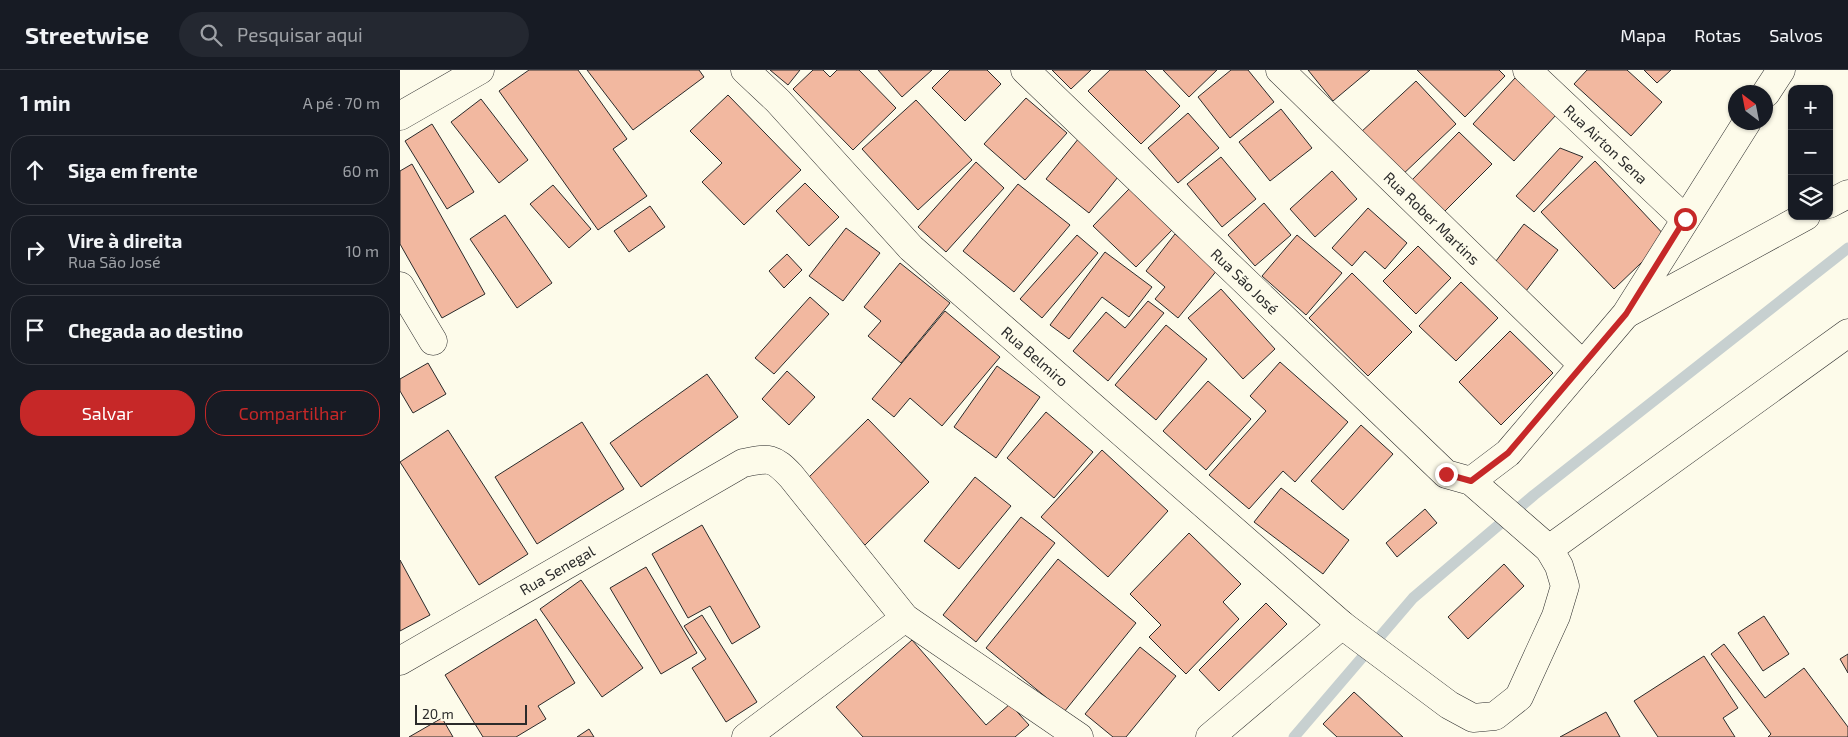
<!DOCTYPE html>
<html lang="pt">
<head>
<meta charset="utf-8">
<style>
	:root { --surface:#171b24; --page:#242831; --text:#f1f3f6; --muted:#9ea1a6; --line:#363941; --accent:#c62828 }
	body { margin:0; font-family:"Exo 2",sans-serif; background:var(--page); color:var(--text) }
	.controls { position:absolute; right:15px; top:15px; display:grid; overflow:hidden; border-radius:10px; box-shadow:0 1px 4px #0004 }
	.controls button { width:45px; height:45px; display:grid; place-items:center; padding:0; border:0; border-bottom:1px solid var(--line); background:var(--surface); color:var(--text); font:25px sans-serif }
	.compass { position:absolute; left:1328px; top:15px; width:45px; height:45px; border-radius:50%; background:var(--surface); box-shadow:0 1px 4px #0004; rotate:328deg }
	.scale { position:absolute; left:15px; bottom:12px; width:112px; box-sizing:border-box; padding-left:5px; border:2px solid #2b2b2b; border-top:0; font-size:14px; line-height:18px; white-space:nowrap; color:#2b2b2b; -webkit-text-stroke:4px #fdfbea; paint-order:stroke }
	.stop { position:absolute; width:15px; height:15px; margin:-11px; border:4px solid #c62828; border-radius:50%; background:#fff }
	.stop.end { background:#c62828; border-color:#fff; box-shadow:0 1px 5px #0008 }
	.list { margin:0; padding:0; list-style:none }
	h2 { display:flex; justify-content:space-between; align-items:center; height:65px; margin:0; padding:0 20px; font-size:21px }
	h2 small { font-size:16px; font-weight:400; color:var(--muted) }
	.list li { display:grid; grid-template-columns:32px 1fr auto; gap:15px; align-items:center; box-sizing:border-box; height:70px; margin:0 10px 10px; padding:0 10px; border:1px solid var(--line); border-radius:20px }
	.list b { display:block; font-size:19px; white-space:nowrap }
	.list p { margin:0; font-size:16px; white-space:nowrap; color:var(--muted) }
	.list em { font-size:16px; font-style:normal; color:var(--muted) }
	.actions { display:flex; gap:10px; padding:15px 20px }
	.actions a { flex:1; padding:11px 0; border:1px solid var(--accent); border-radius:20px; text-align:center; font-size:18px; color:var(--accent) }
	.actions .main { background:var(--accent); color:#fff }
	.icon { flex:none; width:28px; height:28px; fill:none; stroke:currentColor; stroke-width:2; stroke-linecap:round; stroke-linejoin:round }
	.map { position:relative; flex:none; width:1448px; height:667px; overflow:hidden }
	header { display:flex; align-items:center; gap:30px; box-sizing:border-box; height:70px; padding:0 25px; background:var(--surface); border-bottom:1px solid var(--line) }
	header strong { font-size:24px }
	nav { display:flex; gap:28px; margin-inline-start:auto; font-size:18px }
	.search { width:350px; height:45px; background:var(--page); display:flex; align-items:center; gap:12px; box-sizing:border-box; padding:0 18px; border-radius:28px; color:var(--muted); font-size:19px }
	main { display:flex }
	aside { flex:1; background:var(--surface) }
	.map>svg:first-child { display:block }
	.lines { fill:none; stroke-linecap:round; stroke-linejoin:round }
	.stream { stroke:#c7d0d0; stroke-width:11 }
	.building { fill:#f2b8a0; stroke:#2b2b2b }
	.minor-casing { stroke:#2b2b2b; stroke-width:29 }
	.minor { stroke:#fdfbea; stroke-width:28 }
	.route { stroke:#c62828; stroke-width:6 }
	.labels { text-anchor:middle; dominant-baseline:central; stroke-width:4; stroke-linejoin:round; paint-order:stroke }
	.street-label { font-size:15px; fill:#2b2b2b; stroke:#fdfbea }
</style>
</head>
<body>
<header>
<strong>Streetwise</strong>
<div class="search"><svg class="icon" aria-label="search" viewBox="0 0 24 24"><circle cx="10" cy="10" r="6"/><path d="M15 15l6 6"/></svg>Pesquisar aqui</div>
<nav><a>Mapa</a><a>Rotas</a><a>Salvos</a></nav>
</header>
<main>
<aside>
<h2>1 min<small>A pé · 70 m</small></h2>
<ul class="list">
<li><svg class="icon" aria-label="ahead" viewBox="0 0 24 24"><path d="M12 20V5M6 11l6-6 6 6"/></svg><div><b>Siga em frente</b></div><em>60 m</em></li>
<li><svg class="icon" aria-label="right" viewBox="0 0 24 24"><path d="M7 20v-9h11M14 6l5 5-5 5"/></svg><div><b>Vire à direita</b><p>Rua São José</p></div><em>10 m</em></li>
<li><svg class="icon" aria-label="arrive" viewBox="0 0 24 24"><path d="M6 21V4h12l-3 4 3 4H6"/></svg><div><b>Chegada ao destino</b></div></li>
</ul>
<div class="actions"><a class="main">Salvar</a><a>Compartilhar</a></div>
</aside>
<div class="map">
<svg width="1448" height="667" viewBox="0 0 1448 667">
	<rect width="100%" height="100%" fill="#fdfbea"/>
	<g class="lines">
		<polyline class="stream" points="894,667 1013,528 1134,425 1448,178"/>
	</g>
	<g class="building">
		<polygon points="129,0 178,0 227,69 213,79 247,126 198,160 99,21"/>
		<polygon points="187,0 299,0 304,7 233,60"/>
		<polygon points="370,0 400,0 388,15"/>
		<polygon points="413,0 423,0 430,7 437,0 459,0 496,38 453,80 393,19"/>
		<polygon points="478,0 532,0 502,27"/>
		<polygon points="550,0 587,0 601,14 565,51 532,18"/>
		<polygon points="652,0 691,0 671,19"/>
		<polygon points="710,0 745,0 780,36 741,74 688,21"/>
		<polygon points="763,0 817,0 789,27"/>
		<polygon points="831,0 848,0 874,32 830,68 798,27"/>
		<polygon points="908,0 970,0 933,31"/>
		<polygon points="1017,0 1099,0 1105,6 1065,47"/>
		<polygon points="1187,0 1227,0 1262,32 1231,66 1174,14"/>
		<polygon points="1244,0 1271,0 1257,13"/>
		<polygon points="1115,8 1156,45 1114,91 1073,54"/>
		<polygon points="1016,11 1056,54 1000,107 960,63"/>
		<polygon points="328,25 401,100 344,155 302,112 322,93 290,61"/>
		<polygon points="626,28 667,63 625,110 584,74"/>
		<polygon points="81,29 128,90 99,113 51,52"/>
		<polygon points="516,30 572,90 518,140 462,79"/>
		<polygon points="881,39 912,78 870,111 839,72"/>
		<polygon points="788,43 819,78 778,113 748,78"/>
		<polygon points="32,54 74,122 47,139 5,71"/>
		<polygon points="1059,62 1092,94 1042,144 1010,112"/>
		<polygon points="679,68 722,102 689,143 646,109"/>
		<polygon points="1160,78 1183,87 1134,142 1116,126"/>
		<polygon points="821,87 856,129 822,157 787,114"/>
		<polygon points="1195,91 1267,168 1214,219 1141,142"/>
		<polygon points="576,92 604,118 546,182 518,157"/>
		<polygon points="12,94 85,224 42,248 0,174 0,101"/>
		<polygon points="932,101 957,129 915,167 890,139"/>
		<polygon points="405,113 439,147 409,176 376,141"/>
		<polygon points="618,114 670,155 614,222 563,181"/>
		<polygon points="153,115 191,159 169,178 130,134"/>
		<polygon points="729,119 772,160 736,197 693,156"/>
		<polygon points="864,133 891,165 855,196 828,165"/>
		<polygon points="250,136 265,157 229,182 214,161"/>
		<polygon points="968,138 1007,173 985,199 965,181 952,196 932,178"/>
		<polygon points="105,145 152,213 117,238 70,169"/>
		<polygon points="1124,154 1158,180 1126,221 1093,195"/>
		<polygon points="446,158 480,183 443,231 409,206"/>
		<polygon points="775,164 818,199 778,248 755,229 765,217 746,201"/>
		<polygon points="677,165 698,183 642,248 620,229"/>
		<polygon points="897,165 942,203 906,245 862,206"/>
		<polygon points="1018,176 1051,208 1016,244 983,211"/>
		<polygon points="705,182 752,217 729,247 702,227 669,269 650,255"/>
		<polygon points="387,184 402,200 384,218 369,201"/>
		<polygon points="500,193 550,233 501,293 468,266 481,251 464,237"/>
		<polygon points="952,203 1012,262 968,306 909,248"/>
		<polygon points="1061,212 1098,248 1056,291 1019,256"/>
		<polygon points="821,219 875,279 843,309 788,248"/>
		<polygon points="410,227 429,244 374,304 355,288"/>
		<polygon points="748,231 764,243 708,311 673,281 706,242 725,258"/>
		<polygon points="545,241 600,287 542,356 510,328 494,347 472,329"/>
		<polygon points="766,255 807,289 756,350 715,315"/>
		<polygon points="1110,261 1153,303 1101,355 1059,312"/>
		<polygon points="880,292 948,352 895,412 883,401 849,439 809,405 866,341 850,326"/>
		<polygon points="28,293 46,324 13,343 0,321 0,309"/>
		<polygon points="597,296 640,327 596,388 554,357"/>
		<polygon points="387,301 415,327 389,355 362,329"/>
		<polygon points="307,304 338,347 241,417 210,373"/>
		<polygon points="808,311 851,349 806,400 763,361"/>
		<polygon points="646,342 693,382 654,428 607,388"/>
		<polygon points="468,349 529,412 465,475 404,412"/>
		<polygon points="182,352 224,419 137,474 95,407"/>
		<polygon points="961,355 993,384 943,440 911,411"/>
		<polygon points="48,360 128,484 79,515 0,392"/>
		<polygon points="702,380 768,441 708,507 641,447"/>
		<polygon points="575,407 611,436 559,499 524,471"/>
		<polygon points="881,418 949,470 923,504 854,452"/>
		<polygon points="1025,439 1037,453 997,487 986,473"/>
		<polygon points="621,447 655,473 576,572 543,545"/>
		<polygon points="302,455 360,557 332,574 310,536 288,548 252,484"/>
		<polygon points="789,463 841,514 823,532 839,549 786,604 749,567 761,555 730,524"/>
		<polygon points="658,489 736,553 664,642 586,578"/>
		<polygon points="0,490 30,545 0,561"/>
		<polygon points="1104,494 1124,516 1068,569 1048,547"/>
		<polygon points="246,497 297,583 261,604 210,518"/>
		<polygon points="181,510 243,598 202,627 140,539"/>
		<polygon points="866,533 887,554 819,621 799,600"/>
		<polygon points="302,545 357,632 326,652 292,598 306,589 284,556"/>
		<polygon points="1364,546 1389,584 1363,601 1338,563"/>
		<polygon points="136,549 175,613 138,636 146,649 116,667 83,667 45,605"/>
		<polygon points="512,570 586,655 610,634 629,655 615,667 463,667 436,637"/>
		<polygon points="1324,574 1365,628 1404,598 1448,657 1448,667 1368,667 1371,664 1311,584"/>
		<polygon points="740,577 776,606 726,667 713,667 685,644"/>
		<polygon points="1448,584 1448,603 1440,589"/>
		<polygon points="1304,586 1338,638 1323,648 1335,667 1258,667 1234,631"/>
		<polygon points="954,622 1003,667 937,667 923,654"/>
		<polygon points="1206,642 1220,667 1160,667"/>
		<polygon points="42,648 53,667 9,667"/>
		<polygon points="189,659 194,667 177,667"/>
	</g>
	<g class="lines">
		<defs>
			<g id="minor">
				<polyline points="345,0 378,31 511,178 942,555 1049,635 1073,648 1095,646 1119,627 1156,546 1165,516 1159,496 1149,479 1071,411 1046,404 625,0"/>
				<polyline points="880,0 1183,295"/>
				<polyline points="1127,0 1285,149"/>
				<polyline points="1366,23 1381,0"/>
				<polyline points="0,46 80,0"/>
				<polyline points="1429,134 1448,124"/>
				<polyline points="0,216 33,271"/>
				<polyline points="1228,243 1406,146"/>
				<polyline points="1071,411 1108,383 1226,244 1347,52"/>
				<polyline points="1149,479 1448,263"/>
				<path d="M0,591L343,393C369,388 372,386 391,406L505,548L679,667"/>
				<polyline points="346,667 505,548"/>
				<polyline points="810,667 942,555"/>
			</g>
		</defs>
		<use href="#minor" class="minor-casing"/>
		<use href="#minor" class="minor"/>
	</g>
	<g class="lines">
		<polyline class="route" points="1046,404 1071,411 1108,383 1226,244 1285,149"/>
	</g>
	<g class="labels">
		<g class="street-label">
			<text transform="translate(1206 74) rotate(43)">Rua Airton Sena</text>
			<text transform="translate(1032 148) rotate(44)">Rua Rober Martins</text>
			<text transform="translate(845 211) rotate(44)">Rua São José</text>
			<text transform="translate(635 286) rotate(41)">Rua Belmiro</text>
			<text transform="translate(157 500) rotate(-30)">Rua Senegal</text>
		</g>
	</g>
</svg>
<div class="controls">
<button>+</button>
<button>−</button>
<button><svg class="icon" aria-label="layers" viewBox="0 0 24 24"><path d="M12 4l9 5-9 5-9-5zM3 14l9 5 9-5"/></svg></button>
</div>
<svg class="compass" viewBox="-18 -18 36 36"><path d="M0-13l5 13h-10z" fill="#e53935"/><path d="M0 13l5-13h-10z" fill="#9ea1a6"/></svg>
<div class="scale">20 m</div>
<div class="stop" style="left:1285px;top:149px"></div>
<div class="stop end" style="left:1046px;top:404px"></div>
</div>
</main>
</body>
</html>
